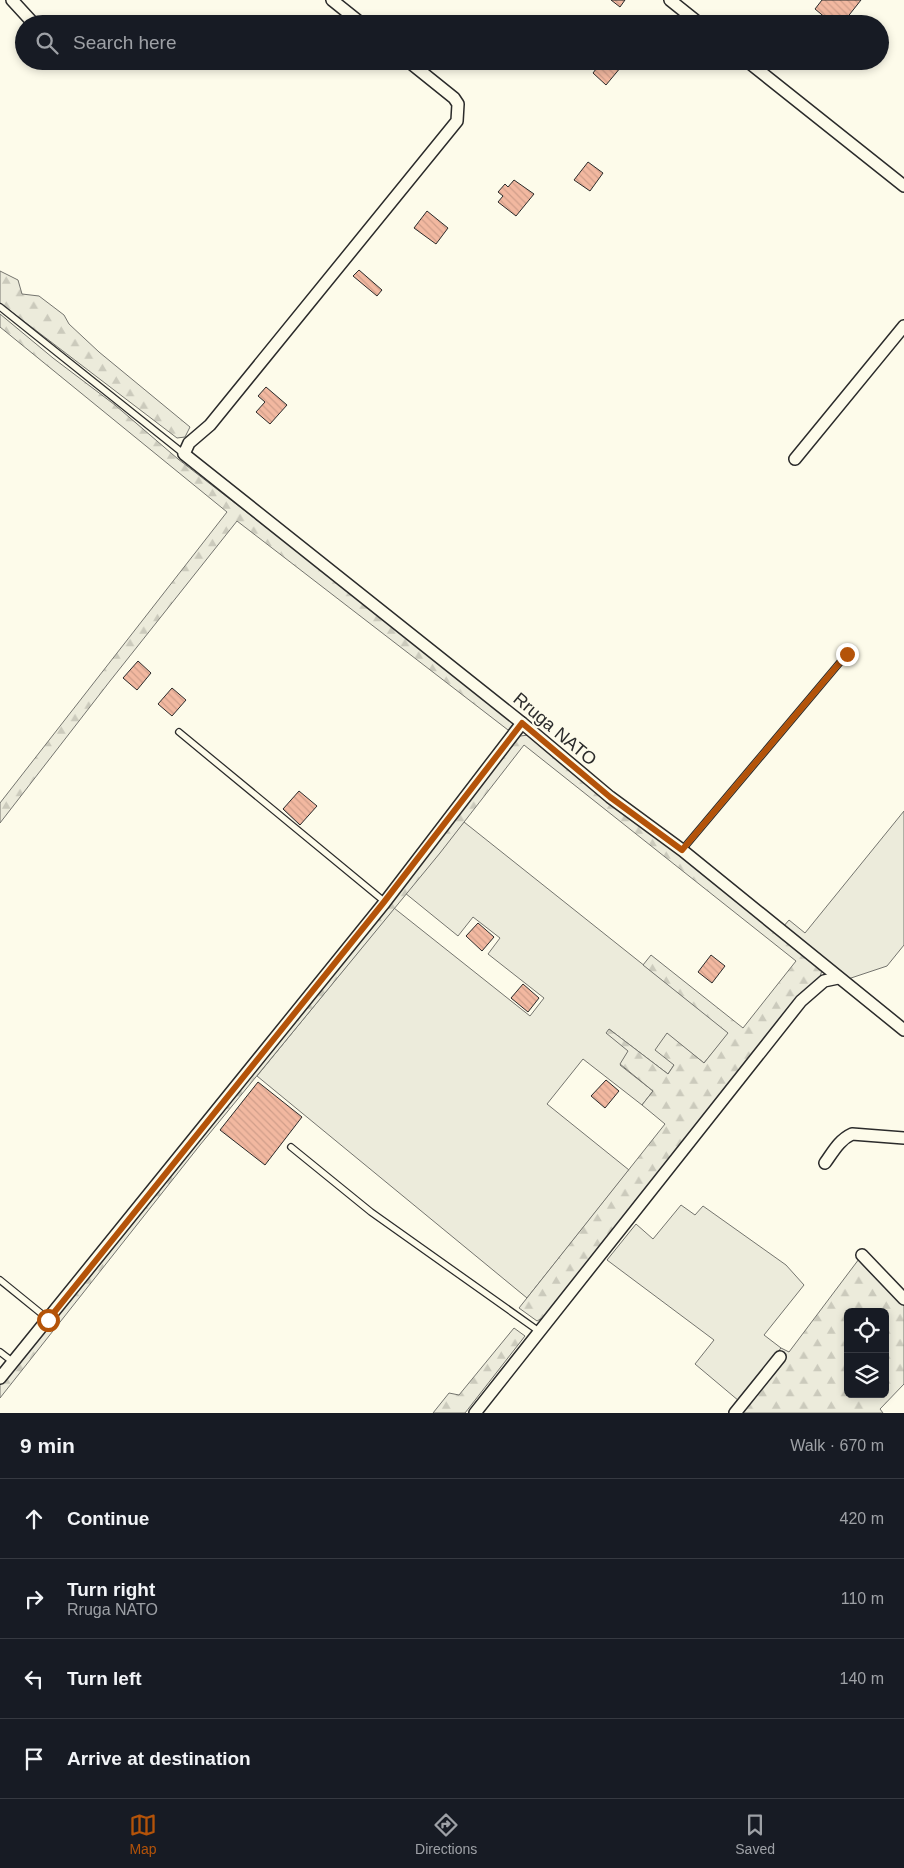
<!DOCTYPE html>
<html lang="en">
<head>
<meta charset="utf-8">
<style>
	:root { --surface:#171b24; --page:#242831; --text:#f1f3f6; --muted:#9ea1a6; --line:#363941; --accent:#b45309 }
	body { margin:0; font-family:Arial,sans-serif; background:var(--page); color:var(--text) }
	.controls { position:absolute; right:15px; bottom:15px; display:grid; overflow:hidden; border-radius:8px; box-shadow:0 2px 8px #0003 }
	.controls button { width:45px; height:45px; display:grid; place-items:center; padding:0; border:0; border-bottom:1px solid var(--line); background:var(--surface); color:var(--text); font:25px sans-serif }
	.stop { position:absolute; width:15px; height:15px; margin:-11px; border:4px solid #b45309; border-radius:50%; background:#fff }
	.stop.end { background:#b45309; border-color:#fff; box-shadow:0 1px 5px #0008 }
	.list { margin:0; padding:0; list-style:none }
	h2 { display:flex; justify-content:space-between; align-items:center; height:65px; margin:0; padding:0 20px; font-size:21px }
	h2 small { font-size:16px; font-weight:400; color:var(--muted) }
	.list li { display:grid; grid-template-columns:32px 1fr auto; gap:15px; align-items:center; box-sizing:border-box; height:80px; padding:0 20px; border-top:1px solid var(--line) }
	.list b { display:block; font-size:19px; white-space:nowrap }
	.list p { margin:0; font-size:16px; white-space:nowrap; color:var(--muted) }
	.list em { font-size:16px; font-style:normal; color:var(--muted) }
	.icon { flex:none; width:28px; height:28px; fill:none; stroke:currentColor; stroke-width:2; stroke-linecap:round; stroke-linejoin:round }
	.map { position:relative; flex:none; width:904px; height:1413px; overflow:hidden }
	.search { position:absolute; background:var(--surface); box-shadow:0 2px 8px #0003; left:15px; right:15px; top:15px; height:55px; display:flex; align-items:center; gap:12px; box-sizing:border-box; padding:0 18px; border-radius:28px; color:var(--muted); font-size:19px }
	.sheet { height:385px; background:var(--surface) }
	nav { display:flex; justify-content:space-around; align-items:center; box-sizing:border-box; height:70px; border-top:1px solid var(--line); background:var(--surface); font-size:14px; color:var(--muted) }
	nav a { display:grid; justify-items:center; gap:2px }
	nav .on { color:var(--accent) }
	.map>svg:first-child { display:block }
	.grass { fill:#ecebdb; stroke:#74746e }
	.forest { fill:url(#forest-firs); stroke:#74746e; fill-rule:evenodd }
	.building { fill:url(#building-back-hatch); stroke:#2b2b2b }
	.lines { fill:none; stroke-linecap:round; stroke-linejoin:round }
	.lane-casing { stroke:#2b2b2b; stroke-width:8 }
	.street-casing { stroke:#2b2b2b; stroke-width:14 }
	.lane { stroke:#fdfbea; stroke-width:5.5 }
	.street { stroke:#fdfbea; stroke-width:11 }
	.route { stroke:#b45309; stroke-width:6 }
	.labels { text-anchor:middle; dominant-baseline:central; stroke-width:4; stroke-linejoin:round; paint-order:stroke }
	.street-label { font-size:18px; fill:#2b2b2b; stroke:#fdfbea }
</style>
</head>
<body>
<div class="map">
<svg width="904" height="1413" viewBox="0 0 904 1413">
	<defs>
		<pattern id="forest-firs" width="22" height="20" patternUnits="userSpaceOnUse" patternTransform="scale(1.25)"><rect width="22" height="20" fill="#ecebdb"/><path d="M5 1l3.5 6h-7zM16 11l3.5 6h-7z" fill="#cbcabc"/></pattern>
		<pattern id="building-back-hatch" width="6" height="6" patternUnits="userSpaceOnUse" patternTransform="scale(1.25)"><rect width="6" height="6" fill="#f2b8a0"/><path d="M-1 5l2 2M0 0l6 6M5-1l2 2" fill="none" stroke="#d09e8a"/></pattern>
	</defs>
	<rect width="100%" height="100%" fill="#fdfbea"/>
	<g class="grass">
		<polygon points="904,811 904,945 887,966 848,979 783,927 789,920 805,933"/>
		<polygon points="464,822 729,1033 704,1063 667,1034 674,1065 668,1074 609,1029 607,1033 629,1051 620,1065 653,1091 642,1105 583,1059 547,1104 629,1170 527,1298 257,1076 394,908 530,1016 544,998 488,954 500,938 473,917 458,936 405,893"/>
		<polygon points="681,1205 695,1215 703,1206 786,1265 804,1285 764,1335 781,1348 739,1401 695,1364 714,1340 607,1260 636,1224 653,1239"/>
	</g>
	<g class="forest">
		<polygon points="0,271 18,280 22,294 39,296 64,315 69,324 99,352 190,427 185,437 177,438 0,303"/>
		<polygon points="0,314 53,358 115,405 178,459 516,721 508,730 237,521 110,681 0,823 0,803 227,512 0,327"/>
		<polygon points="529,735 651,830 822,970 820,977 546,1316 537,1321 519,1308 665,1124 642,1105 653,1091 620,1064 628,1051 606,1033 609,1029 668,1074 674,1065 655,1050 667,1033 704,1063 728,1033 643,965 651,955 743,1028 796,961 524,745 440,853 200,1145 0,1398 0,1385 218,1112 389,905 520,736"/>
		<path d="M862,1255L904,1299V1384L880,1409L883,1413H729L781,1348L789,1352ZM848,1312H885V1394H848Z"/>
		<polygon points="514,1328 525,1336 465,1413 433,1413 449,1393 459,1395"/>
	</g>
	<g class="building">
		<polygon points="611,0 625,0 620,7"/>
		<polygon points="822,0 861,0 842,24 833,24 815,9"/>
		<polygon points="602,61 626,61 606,85 593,73"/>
		<polygon points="588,162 603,173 590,191 574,180"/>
		<polygon points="514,180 534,194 516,216 498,202 503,196 498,192 505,184 508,187"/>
		<polygon points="427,211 448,228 436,244 414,228"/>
		<polygon points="359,270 382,290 377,296 353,276"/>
		<polygon points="266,387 287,405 270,424 256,412 265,402 258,396"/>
		<polygon points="138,661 151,673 137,690 123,678"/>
		<polygon points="172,688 186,700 172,716 158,704"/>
		<polygon points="299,791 317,806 300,825 283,809"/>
		<polygon points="478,923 494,937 482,951 466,936"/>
		<polygon points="711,955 725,966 712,983 698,972"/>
		<polygon points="523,984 539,998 528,1012 511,998"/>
		<polygon points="606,1080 619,1091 605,1108 591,1096"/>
		<polygon points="258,1082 302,1117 265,1165 220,1130"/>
	</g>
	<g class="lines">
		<defs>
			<g id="lane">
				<polyline points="0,307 184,454"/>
				<polyline points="179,732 385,902"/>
				<polyline points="682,850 847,654"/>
				<polyline points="291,1147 371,1212 540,1332"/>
				<polyline points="0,1280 48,1319"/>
				<polyline points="0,1352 13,1362"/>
			</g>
			<g id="street">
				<polyline points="12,0 34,24"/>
				<polyline points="332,0 362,24"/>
				<polyline points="670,0 700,24"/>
				<polyline points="408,61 454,98 458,104 457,121 210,425 189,443 184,454 522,723 610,797 682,850 904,1030"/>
				<polyline points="747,61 904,186"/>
				<polyline points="795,459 904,326"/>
				<path d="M825,1163C833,1152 839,1140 852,1134L904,1138"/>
				<polyline points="862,1255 904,1299"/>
				<polyline points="0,1378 385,902 522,723"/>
				<polyline points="475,1413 801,1001 824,981 838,978"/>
				<polyline points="735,1413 780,1357"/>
			</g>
		</defs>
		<use href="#lane" class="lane-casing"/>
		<use href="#street" class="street-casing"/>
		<use href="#lane" class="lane"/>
		<use href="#street" class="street"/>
	</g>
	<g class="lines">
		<polyline class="route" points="48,1320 384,902 522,723 610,797 682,850 847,654"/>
	</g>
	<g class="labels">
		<g class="street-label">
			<text transform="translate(555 729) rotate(40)">Rruga NATO</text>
		</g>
	</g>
</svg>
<div class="controls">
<button><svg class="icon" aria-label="locate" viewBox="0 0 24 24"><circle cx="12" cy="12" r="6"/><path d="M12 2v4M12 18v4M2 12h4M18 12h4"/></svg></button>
<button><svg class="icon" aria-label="layers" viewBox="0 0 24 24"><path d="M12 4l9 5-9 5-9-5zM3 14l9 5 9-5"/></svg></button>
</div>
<div class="stop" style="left:48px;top:1320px"></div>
<div class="stop end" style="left:847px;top:654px"></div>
<div class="search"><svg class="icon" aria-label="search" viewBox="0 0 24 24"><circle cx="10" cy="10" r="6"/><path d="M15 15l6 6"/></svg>Search here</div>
</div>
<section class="sheet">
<h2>9 min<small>Walk · 670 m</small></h2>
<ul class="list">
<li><svg class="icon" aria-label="ahead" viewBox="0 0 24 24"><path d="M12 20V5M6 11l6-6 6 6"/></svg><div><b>Continue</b></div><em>420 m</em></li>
<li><svg class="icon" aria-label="right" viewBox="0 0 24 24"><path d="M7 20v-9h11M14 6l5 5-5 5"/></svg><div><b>Turn right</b><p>Rruga NATO</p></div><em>110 m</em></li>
<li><svg class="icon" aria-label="left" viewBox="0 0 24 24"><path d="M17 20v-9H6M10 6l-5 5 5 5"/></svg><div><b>Turn left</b></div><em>140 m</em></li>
<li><svg class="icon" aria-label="arrive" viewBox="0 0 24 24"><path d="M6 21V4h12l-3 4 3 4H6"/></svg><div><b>Arrive at destination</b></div></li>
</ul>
</section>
<nav>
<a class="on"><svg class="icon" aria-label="map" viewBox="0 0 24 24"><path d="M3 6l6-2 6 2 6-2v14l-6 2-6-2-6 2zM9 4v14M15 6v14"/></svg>Map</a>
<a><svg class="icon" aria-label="directions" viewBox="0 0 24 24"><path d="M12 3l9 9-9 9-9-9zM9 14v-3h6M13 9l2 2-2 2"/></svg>Directions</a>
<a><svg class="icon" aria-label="saved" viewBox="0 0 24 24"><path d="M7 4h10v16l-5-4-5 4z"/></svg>Saved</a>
</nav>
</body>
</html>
